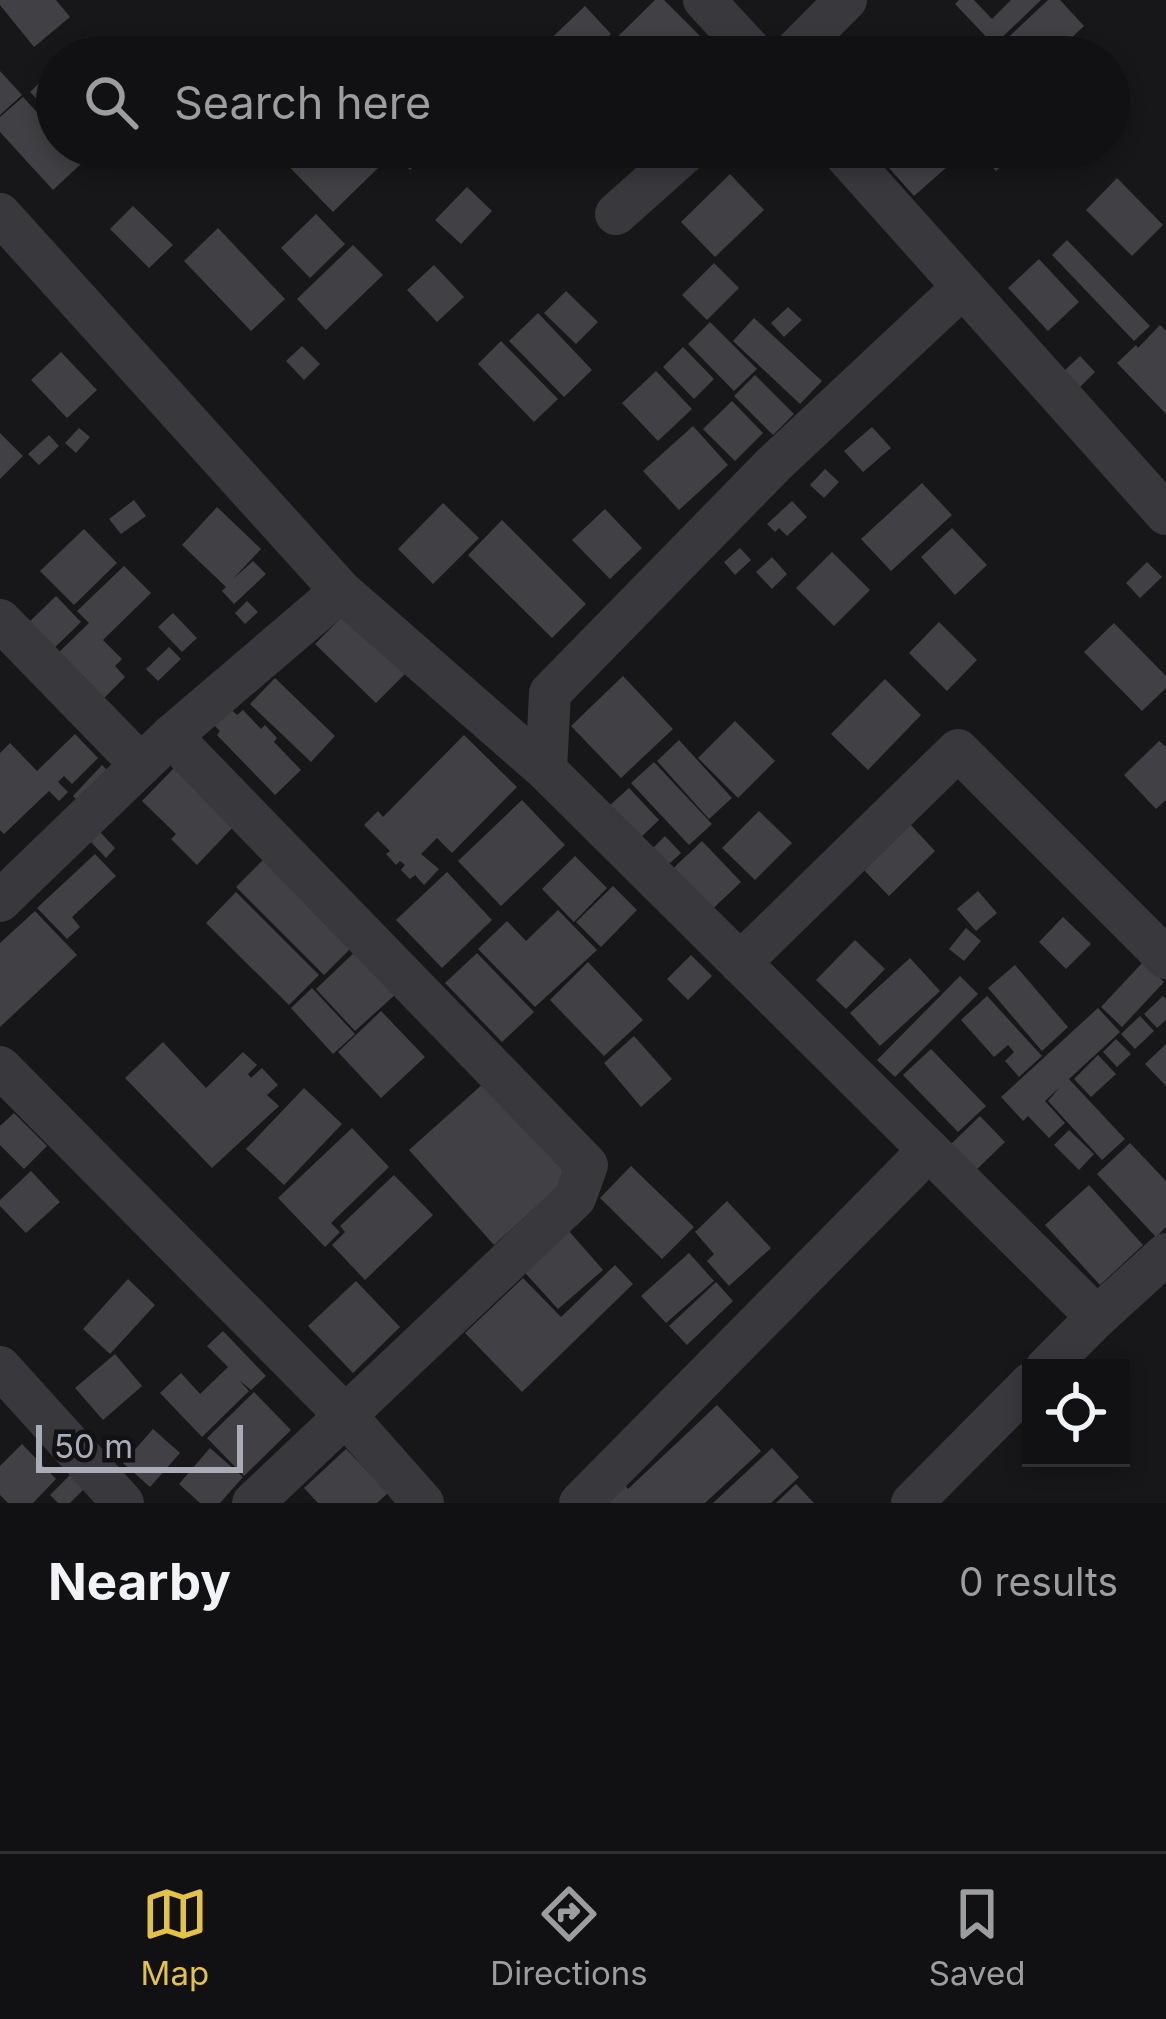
<!DOCTYPE html>
<html lang="en">
<head>
<meta charset="utf-8">
<style>
	:root { --surface:#111012; --page:#1a191b; --text:#f1f3f6; --muted:#9c9d9f; --line:#303032; --accent:#e2c344 }
	body { margin:0; font-family:Inter,sans-serif; background:var(--page); color:var(--text) }
	.controls { position:absolute; right:36px; bottom:36px; display:grid; overflow:hidden; border-radius:0px; box-shadow:0 6px 18px #0003 }
	.controls button { width:108px; height:108px; display:grid; place-items:center; padding:0; border:0; border-bottom:3px solid var(--line); background:var(--surface); color:var(--text); font:60px sans-serif }
	.scale { position:absolute; left:36px; bottom:30px; width:207px; box-sizing:border-box; padding-left:12px; border:6px solid #aaacb7; border-top:0; font-size:33px; line-height:42px; white-space:nowrap; color:#aaacb7; -webkit-text-stroke:9px #121113; paint-order:stroke }
	.list { margin:0; padding:0; list-style:none }
	h2 { display:flex; justify-content:space-between; align-items:center; height:156px; margin:0; padding:0 48px; font-size:51px }
	h2 small { font-size:39px; font-weight:400; color:var(--muted) }
	.icon { flex:none; width:66px; height:66px; fill:none; stroke:currentColor; stroke-width:2; stroke-linecap:round; stroke-linejoin:round }
	.map { position:relative; flex:none; width:1166px; height:1503px; overflow:hidden }
	.search { position:absolute; background:var(--surface); box-shadow:0 6px 18px #0003; left:36px; right:36px; top:36px; height:132px; display:flex; align-items:center; gap:30px; box-sizing:border-box; padding:0 42px; border-radius:66px; color:var(--muted); font-size:45px }
	.sheet { height:348px; background:var(--surface) }
	nav { display:flex; justify-content:space-around; align-items:center; box-sizing:border-box; height:168px; border-top:3px solid var(--line); background:var(--surface); font-size:33px; color:var(--muted) }
	nav a { display:grid; justify-items:center; gap:6px }
	nav .on { color:var(--accent) }
	.map>svg:first-child { display:block }
	.building { fill:#414145 }
	.lines { fill:none; stroke-linecap:round; stroke-linejoin:round }
	.minor { stroke:#38383d; stroke-width:42 }
</style>
</head>
<body>
<div class="map">
<svg width="1166" height="1503" viewBox="0 0 1166 1503">
	<rect width="100%" height="100%" fill="#171618"/>
	<g class="building">
		<polygon points="0,0 56,0 70,17 34,47 0,5"/>
		<polygon points="655,0 664,0 714,50 706,57 660,57 656,53 651,57 597,57"/>
		<polygon points="959,0 974,0 992,19 1011,0 1041,0 994,45 955,4"/>
		<polygon points="1048,0 1060,0 1084,26 1051,57 1008,57 998,47"/>
		<polygon points="585,6 611,34 587,57 544,57 538,51"/>
		<polygon points="87,37 106,57 66,57"/>
		<polygon points="165,38 183,57 146,57"/>
		<polygon points="57,66 57,120 30,92"/>
		<polygon points="0,71 22,95 0,115"/>
		<polygon points="23,97 57,134 57,147 69,147 83,162 53,190 0,132 0,117"/>
		<polygon points="280,147 360,147 379,167 333,212 275,152"/>
		<polygon points="388,147 434,147 410,170"/>
		<polygon points="894,147 958,147 963,153 914,196 881,159"/>
		<polygon points="974,147 1022,147 996,171"/>
		<polygon points="1036,147 1069,147 1053,164"/>
		<polygon points="730,174 764,210 715,257 681,222"/>
		<polygon points="1117,178 1163,225 1132,256 1086,210"/>
		<polygon points="467,187 492,211 461,244 435,220"/>
		<polygon points="133,206 173,245 149,268 110,229"/>
		<polygon points="316,214 345,244 310,278 281,248"/>
		<polygon points="218,228 285,299 251,331 184,261"/>
		<polygon points="1067,240 1150,326 1134,341 1052,255"/>
		<polygon points="353,245 383,275 326,330 297,299"/>
		<polygon points="1039,259 1079,302 1048,331 1008,288"/>
		<polygon points="714,263 739,288 707,320 682,295"/>
		<polygon points="434,265 464,297 437,322 407,290"/>
		<polygon points="566,291 598,322 576,344 544,313"/>
		<polygon points="788,307 802,320 784,337 771,323"/>
		<polygon points="538,313 592,370 564,397 509,341"/>
		<polygon points="754,318 822,381 800,404 733,341"/>
		<polygon points="710,322 757,369 734,391 688,344"/>
		<polygon points="1160,325 1166,331 1166,414 1117,363 1136,345 1138,348"/>
		<polygon points="501,341 558,399 534,422 478,364"/>
		<polygon points="302,346 320,364 304,380 286,361"/>
		<polygon points="683,347 714,379 694,399 663,367"/>
		<polygon points="61,352 97,390 67,418 31,380"/>
		<polygon points="1080,356 1095,372 1080,387 1064,371"/>
		<polygon points="656,371 692,409 658,441 622,403"/>
		<polygon points="755,375 794,414 773,435 734,396"/>
		<polygon points="732,401 763,433 735,461 703,429"/>
		<polygon points="693,426 728,465 679,510 643,471"/>
		<polygon points="872,427 891,448 863,472 844,451"/>
		<polygon points="79,428 90,437 76,453 65,443"/>
		<polygon points="0,433 23,456 0,479"/>
		<polygon points="49,435 59,446 39,465 28,454"/>
		<polygon points="825,469 839,482 824,498 810,485"/>
		<polygon points="922,483 952,515 891,571 861,539"/>
		<polygon points="134,500 146,516 121,534 109,519"/>
		<polygon points="792,501 807,517 787,536 779,528 775,532 767,524"/>
		<polygon points="443,503 479,538 433,584 398,549"/>
		<polygon points="217,507 261,549 233,579 253,561 266,574 234,604 222,591 226,587 182,545"/>
		<polygon points="605,509 642,548 610,579 572,540"/>
		<polygon points="502,520 586,604 552,638 468,555"/>
		<polygon points="952,528 987,565 955,595 921,557"/>
		<polygon points="84,529 117,563 74,605 40,571"/>
		<polygon points="740,548 751,560 735,575 724,562"/>
		<polygon points="832,552 870,590 834,626 796,588"/>
		<polygon points="772,557 787,574 772,589 756,572"/>
		<polygon points="1147,562 1162,577 1140,598 1126,583"/>
		<polygon points="124,566 151,593 103,640 122,659 115,666 125,677 98,704 53,658 89,623 77,611"/>
		<polygon points="56,596 81,622 49,653 24,627"/>
		<polygon points="247,601 258,612 245,624 235,613"/>
		<polygon points="173,613 197,638 182,652 158,627"/>
		<polygon points="345,614 406,673 376,703 315,644"/>
		<polygon points="939,622 977,660 947,691 909,653"/>
		<polygon points="1114,623 1166,676 1166,688 1142,711 1084,652"/>
		<polygon points="169,647 181,659 158,681 146,669"/>
		<polygon points="623,676 673,729 621,778 571,726"/>
		<polygon points="275,678 335,736 311,762 250,704"/>
		<polygon points="885,679 921,715 868,770 831,734"/>
		<polygon points="228,706 237,715 243,710 261,729 265,725 277,738 274,742 301,770 275,795 217,735 220,731 211,722"/>
		<polygon points="735,721 775,761 738,798 698,758"/>
		<polygon points="75,734 98,758 72,784 64,776 58,782 68,792 59,801 49,791 4,834 0,830 0,753 10,743 37,771"/>
		<polygon points="464,735 517,787 452,853 437,838 421,854 439,869 424,885 415,875 410,879 401,870 405,865 400,861 396,865 386,854 390,851 364,825 378,811 383,817"/>
		<polygon points="679,740 732,798 709,819 657,761"/>
		<polygon points="1159,741 1166,747 1166,800 1156,809 1124,775"/>
		<polygon points="654,762 712,824 689,845 631,783"/>
		<polygon points="102,765 109,772 80,803 73,796"/>
		<polygon points="174,768 234,826 197,865 171,839 176,834 142,801"/>
		<polygon points="629,788 659,820 638,840 608,807"/>
		<polygon points="522,800 565,845 501,906 458,861"/>
		<polygon points="759,811 792,843 755,880 722,848"/>
		<polygon points="907,821 935,851 889,896 860,866"/>
		<polygon points="100,832 115,848 106,858 90,841"/>
		<polygon points="665,836 681,853 667,866 651,850"/>
		<polygon points="702,841 741,882 702,919 663,878"/>
		<polygon points="95,854 116,876 72,917 80,927 67,939 37,908"/>
		<polygon points="268,855 356,943 324,975 236,887"/>
		<polygon points="575,856 607,888 574,922 542,889"/>
		<polygon points="447,872 492,920 442,968 396,920"/>
		<polygon points="613,886 637,910 601,947 576,922"/>
		<polygon points="978,891 997,913 976,931 957,909"/>
		<polygon points="236,892 319,975 289,1005 206,923"/>
		<polygon points="558,910 597,950 535,1007 478,949 507,921 526,941"/>
		<polygon points="35,911 77,955 0,1027 0,943"/>
		<polygon points="1063,917 1091,944 1066,969 1039,942"/>
		<polygon points="966,928 981,941 964,961 949,949"/>
		<polygon points="855,940 885,969 846,1009 816,980"/>
		<polygon points="357,950 397,993 355,1031 316,989"/>
		<polygon points="477,953 534,1012 502,1042 445,983"/>
		<polygon points="691,955 712,976 688,1000 667,979"/>
		<polygon points="910,958 940,991 880,1046 850,1013"/>
		<polygon points="588,962 643,1020 604,1056 550,1000"/>
		<polygon points="1143,962 1164,982 1122,1027 1101,1007"/>
		<polygon points="1015,965 1068,1027 1042,1051 988,988"/>
		<polygon points="960,976 978,994 895,1077 877,1060"/>
		<polygon points="312,988 355,1034 333,1054 291,1008"/>
		<polygon points="987,996 1042,1056 1019,1077 1005,1061 1014,1052 1008,1045 994,1057 961,1020"/>
		<polygon points="1163,996 1166,999 1166,1020 1157,1028 1144,1014"/>
		<polygon points="1098,1008 1120,1032 1069,1079 1125,1139 1102,1160 1048,1101 1060,1087 1045,1101 1065,1123 1049,1138 1028,1116 1023,1121 1001,1097"/>
		<polygon points="381,1011 425,1057 381,1098 338,1052"/>
		<polygon points="1140,1016 1154,1031 1135,1049 1121,1034"/>
		<polygon points="634,1036 672,1079 641,1107 604,1063"/>
		<polygon points="1116,1039 1131,1054 1117,1067 1103,1052"/>
		<polygon points="163,1042 206,1088 243,1052 257,1065 248,1074 251,1078 262,1068 278,1085 267,1095 279,1106 212,1168 125,1078"/>
		<polygon points="1166,1044 1166,1086 1145,1064"/>
		<polygon points="931,1049 986,1106 958,1132 903,1075"/>
		<polygon points="1098,1055 1116,1074 1091,1097 1074,1079"/>
		<polygon points="484,1083 569,1177 494,1245 409,1150"/>
		<polygon points="304,1088 342,1124 284,1185 246,1149"/>
		<polygon points="14,1113 47,1146 24,1169 0,1145 0,1126"/>
		<polygon points="980,1116 1005,1142 975,1171 950,1145"/>
		<polygon points="352,1128 389,1167 331,1223 340,1232 325,1247 278,1198"/>
		<polygon points="1069,1130 1094,1154 1079,1170 1054,1145"/>
		<polygon points="1130,1143 1166,1181 1166,1227 1156,1237 1097,1174"/>
		<polygon points="631,1166 694,1227 662,1259 600,1198"/>
		<polygon points="31,1171 60,1202 26,1233 0,1206 0,1200"/>
		<polygon points="394,1175 433,1215 365,1280 332,1245 345,1232 340,1226"/>
		<polygon points="1089,1185 1143,1245 1100,1285 1045,1225"/>
		<polygon points="727,1201 771,1248 729,1286 707,1261 714,1254 695,1232"/>
		<polygon points="562,1223 603,1270 558,1309 517,1264"/>
		<polygon points="689,1253 714,1281 666,1323 641,1296"/>
		<polygon points="615,1265 633,1284 522,1392 465,1333 523,1278 561,1317"/>
		<polygon points="128,1279 155,1305 110,1354 83,1329"/>
		<polygon points="356,1281 400,1327 353,1373 308,1326"/>
		<polygon points="716,1282 733,1301 687,1345 669,1326"/>
		<polygon points="223,1331 266,1376 251,1390 239,1380 249,1391 202,1437 160,1393 181,1373 200,1394 228,1367 207,1346"/>
		<polygon points="115,1354 142,1386 103,1420 75,1388"/>
		<polygon points="254,1392 291,1430 244,1476 207,1438"/>
		<polygon points="717,1405 761,1451 705,1503 603,1503 624,1484 628,1489"/>
		<polygon points="153,1429 180,1453 150,1487 123,1463"/>
		<polygon points="22,1444 56,1479 33,1503 8,1503 0,1495 0,1466"/>
		<polygon points="210,1448 243,1477 220,1503 200,1503 179,1484"/>
		<polygon points="772,1448 799,1477 771,1503 713,1503"/>
		<polygon points="346,1449 388,1493 377,1503 318,1503 304,1488"/>
		<polygon points="71,1474 85,1488 70,1503 58,1503 50,1495"/>
		<polygon points="796,1484 814,1503 776,1503"/>
	</g>
	<g class="lines">
		<g class="minor">
			<polyline points="704,0 757,57"/>
			<polyline points="789,57 846,0"/>
			<polyline points="838,147 1166,514"/>
			<polyline points="0,214 341,591 546,770 1097,1317"/>
			<polyline points="616,214 691,147"/>
			<polyline points="0,620 141,765"/>
			<polyline points="171,736 587,1165 575,1198 253,1503"/>
			<polyline points="546,770 550,693 775,463 963,287"/>
			<polyline points="0,901 171,736 341,591"/>
			<polyline points="740,963 958,750 1166,958"/>
			<polyline points="0,1067 346,1416 423,1503"/>
			<polyline points="0,1367 123,1503"/>
			<polyline points="1046,1368 1097,1317 1166,1254"/>
			<polyline points="580,1503 929,1150"/>
			<polyline points="912,1503 1031,1383"/>
		</g>
	</g>
</svg>
<div class="controls">
<button><svg class="icon" aria-label="locate" viewBox="0 0 24 24"><circle cx="12" cy="12" r="6"/><path d="M12 2v4M12 18v4M2 12h4M18 12h4"/></svg></button>
</div>
<div class="scale">50 m</div>
<div class="search"><svg class="icon" aria-label="search" viewBox="0 0 24 24"><circle cx="10" cy="10" r="6"/><path d="M15 15l6 6"/></svg>Search here</div>
</div>
<section class="sheet">
<h2>Nearby<small>0 results</small></h2>
<ul class="list">
</ul>
</section>
<nav>
<a class="on"><svg class="icon" aria-label="map" viewBox="0 0 24 24"><path d="M3 6l6-2 6 2 6-2v14l-6 2-6-2-6 2zM9 4v14M15 6v14"/></svg>Map</a>
<a><svg class="icon" aria-label="directions" viewBox="0 0 24 24"><path d="M12 3l9 9-9 9-9-9zM9 14v-3h6M13 9l2 2-2 2"/></svg>Directions</a>
<a><svg class="icon" aria-label="saved" viewBox="0 0 24 24"><path d="M7 4h10v16l-5-4-5 4z"/></svg>Saved</a>
</nav>
</body>
</html>
